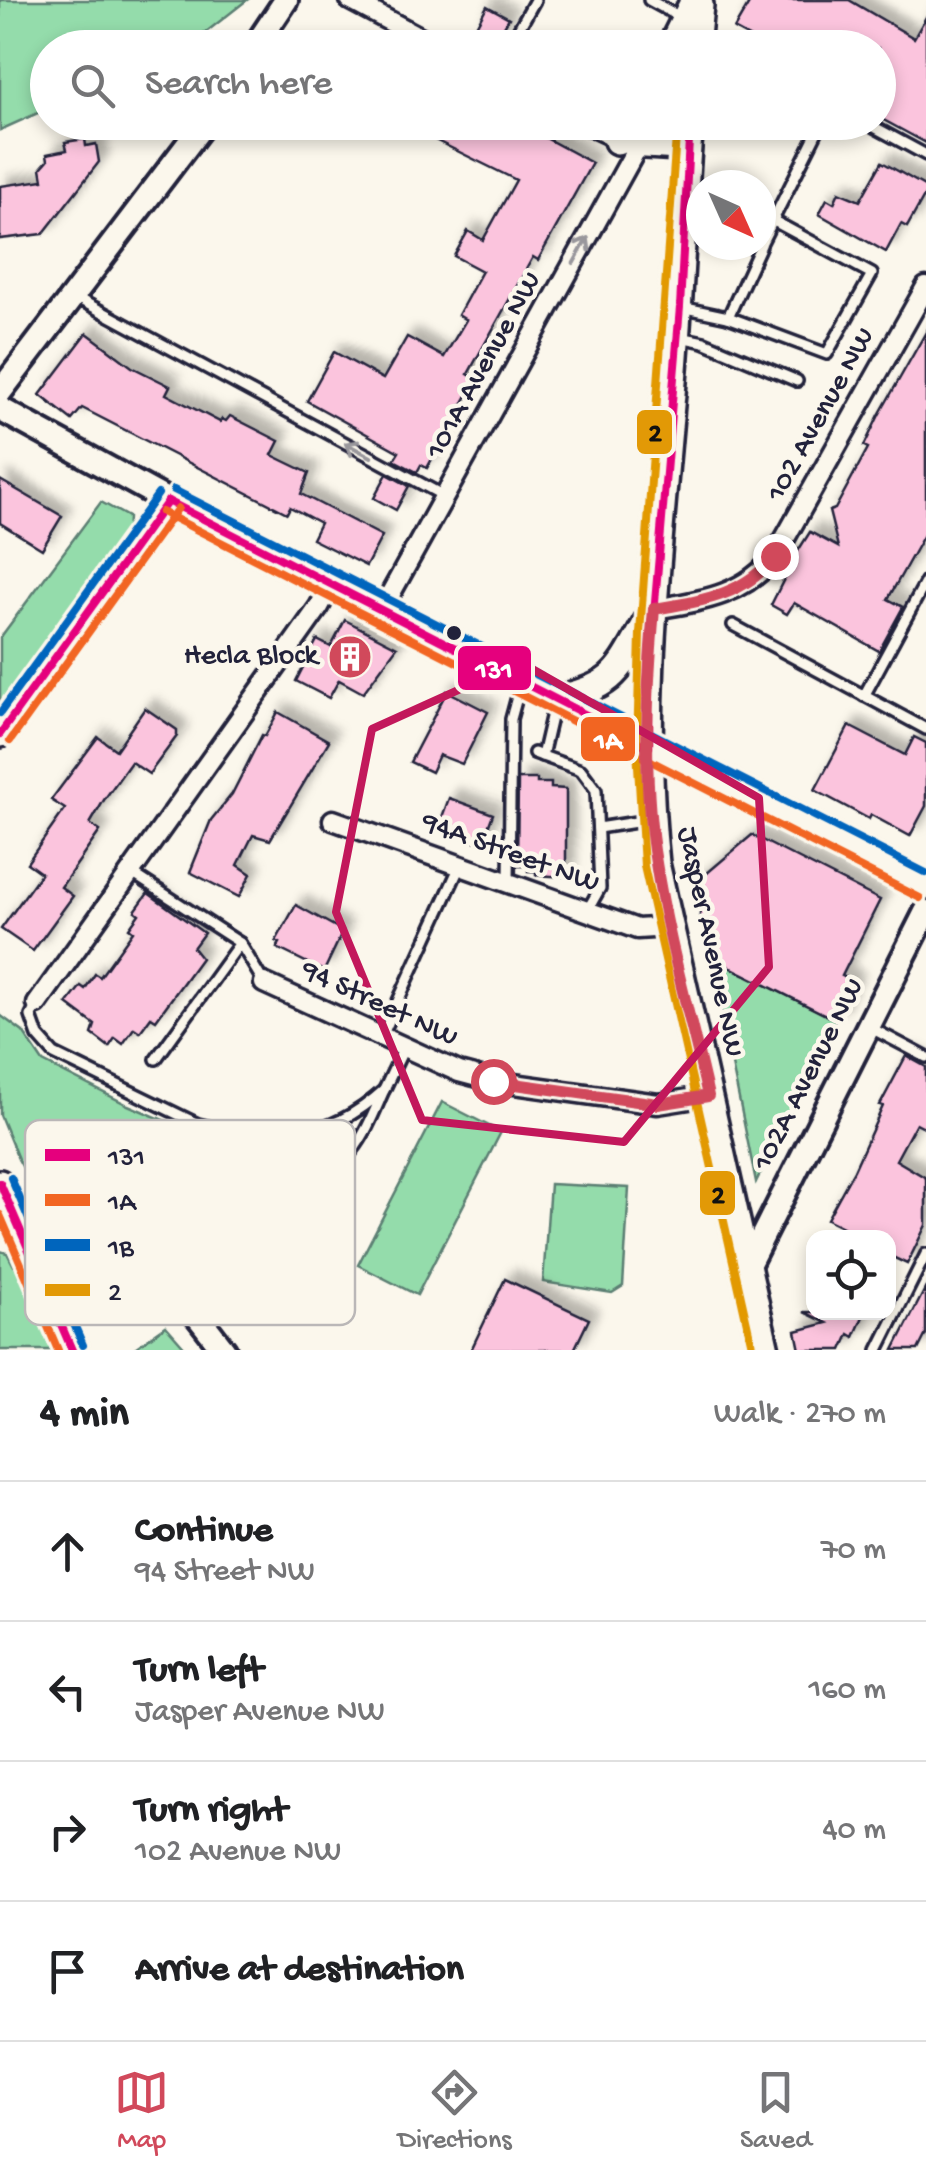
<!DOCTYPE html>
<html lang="en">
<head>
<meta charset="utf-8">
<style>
	:root { --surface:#fff; --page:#f2f2f2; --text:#202124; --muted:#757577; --line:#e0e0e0; --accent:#d1495b }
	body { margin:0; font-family:"Gochi Hand",sans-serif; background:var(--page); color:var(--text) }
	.controls { position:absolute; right:30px; bottom:30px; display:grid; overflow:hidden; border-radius:20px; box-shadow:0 5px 15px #0003 }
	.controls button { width:90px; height:90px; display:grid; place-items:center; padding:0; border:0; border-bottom:2px solid var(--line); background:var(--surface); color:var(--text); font:50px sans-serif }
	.compass { position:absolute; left:686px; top:170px; width:90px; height:90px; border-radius:50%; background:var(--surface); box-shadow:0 5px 15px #0003; rotate:135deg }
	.stop { position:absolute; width:30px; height:30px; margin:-22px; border:8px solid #d1495b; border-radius:50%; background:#fff }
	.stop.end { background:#d1495b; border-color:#fff; box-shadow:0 2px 10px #0008 }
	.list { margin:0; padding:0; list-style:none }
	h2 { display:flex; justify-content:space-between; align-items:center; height:130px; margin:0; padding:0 40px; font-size:42px }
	h2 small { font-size:32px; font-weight:400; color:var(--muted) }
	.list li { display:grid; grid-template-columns:65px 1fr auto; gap:30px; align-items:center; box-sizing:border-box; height:140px; padding:0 40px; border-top:2px solid var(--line) }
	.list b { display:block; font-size:38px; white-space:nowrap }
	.list p { margin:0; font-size:32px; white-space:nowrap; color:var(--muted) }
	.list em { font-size:32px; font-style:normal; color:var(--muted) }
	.icon { flex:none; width:55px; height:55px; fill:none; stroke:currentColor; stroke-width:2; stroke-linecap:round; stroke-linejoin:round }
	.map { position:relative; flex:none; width:926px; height:1350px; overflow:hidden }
	.search { position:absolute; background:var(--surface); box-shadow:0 5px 15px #0003; left:30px; right:30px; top:30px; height:110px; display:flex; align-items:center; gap:25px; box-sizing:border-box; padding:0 35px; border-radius:55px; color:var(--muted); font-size:38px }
	.sheet { height:690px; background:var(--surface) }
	nav { display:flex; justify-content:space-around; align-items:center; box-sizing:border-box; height:140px; border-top:2px solid var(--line); background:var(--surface); font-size:28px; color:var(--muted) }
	nav a { display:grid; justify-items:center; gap:5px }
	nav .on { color:var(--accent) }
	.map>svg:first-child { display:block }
	.green { fill:#94dcab; stroke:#5b7f73; stroke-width:2.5 }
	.building { fill:#fbc4dd; stroke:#22223b; stroke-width:2.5; filter:url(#shadow) }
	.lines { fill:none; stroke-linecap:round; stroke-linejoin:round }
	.service-casing { stroke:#22223b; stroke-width:16 }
	.minor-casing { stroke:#22223b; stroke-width:25 }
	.tertiary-casing { stroke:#22223b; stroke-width:30 }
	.secondary-casing { stroke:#22223b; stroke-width:32 }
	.service { stroke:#fbf7ec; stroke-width:9 }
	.minor { stroke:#fbf7ec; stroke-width:18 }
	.tertiary { stroke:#fbf7ec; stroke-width:22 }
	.secondary { stroke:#fbf7ec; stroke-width:25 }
	.bus-1-casing { stroke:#fbf7ec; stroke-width:15 }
	.bus-2-casing { stroke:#fbf7ec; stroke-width:15 }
	.bus-3-casing { stroke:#fbf7ec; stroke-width:15 }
	.bus-4-casing { stroke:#fbf7ec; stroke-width:15 }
	.bus-1 { stroke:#e5007d; stroke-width:8 }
	.bus-2 { stroke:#f26522; stroke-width:8 }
	.bus-3 { stroke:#0065bd; stroke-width:8 }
	.bus-4 { stroke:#e29906; stroke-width:8 }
	.oneway { stroke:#99979c }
	.route { stroke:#d1495b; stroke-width:12 }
	.marked { fill:none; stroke:#c2185b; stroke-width:8; stroke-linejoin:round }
	.bus-dot { fill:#22223b; stroke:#fbf7ec; stroke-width:4 }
	.labels { text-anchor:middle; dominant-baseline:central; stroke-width:9; stroke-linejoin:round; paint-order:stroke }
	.street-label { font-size:30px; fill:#22223b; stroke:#fbf7ec }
	.poi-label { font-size:30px; fill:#22223b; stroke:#fbf7ec; text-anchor:end }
	.key { fill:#fbf7ec; stroke:#bab7b7; stroke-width:2.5 }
	.key-label { font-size:28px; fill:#22223b }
	.line-badge { stroke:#fbf7ec; stroke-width:4 }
	.badge-label { font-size:28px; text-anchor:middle; font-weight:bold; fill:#fff }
	.pale-badge-label { font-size:28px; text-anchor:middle; font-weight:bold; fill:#111 }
</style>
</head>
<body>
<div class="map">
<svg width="926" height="1350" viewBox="0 0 926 1350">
	<defs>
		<filter id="shadow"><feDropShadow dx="9" dy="-9" stdDeviation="5" flood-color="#0004"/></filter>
	</defs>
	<rect width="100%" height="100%" fill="#fbf7ec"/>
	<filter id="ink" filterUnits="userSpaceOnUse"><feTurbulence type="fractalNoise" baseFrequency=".01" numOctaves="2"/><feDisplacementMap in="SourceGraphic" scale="20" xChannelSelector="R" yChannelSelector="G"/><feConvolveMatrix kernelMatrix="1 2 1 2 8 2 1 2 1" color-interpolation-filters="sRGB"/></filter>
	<g filter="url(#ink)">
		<g class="green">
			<polygon points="0,0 247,0 187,47 48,48 47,109 0,130"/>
			<polygon points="101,502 128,517 127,539 0,714 0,638"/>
			<polygon points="710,957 836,1020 756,1182"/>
			<path d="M0,1015L23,1032L43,1062L128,1105L266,1164L196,1284C153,1247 122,1232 65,1244L18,1159L0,1115Z"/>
			<polygon points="442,1102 501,1132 417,1295 358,1265"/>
			<polygon points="550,1184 629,1188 623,1286 612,1293 543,1282"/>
			<polygon points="0,1251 7,1253 14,1266 22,1270 57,1350 0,1350"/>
			<polygon points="166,1326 187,1350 132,1350"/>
		</g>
		<g class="building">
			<polygon points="751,0 849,0 914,38 926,17 926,143 878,117 878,48 769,48 734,29"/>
			<polygon points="487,6 509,18 495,42 474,30"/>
			<polygon points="411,122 516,122 592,163 538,260 533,257 468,374 476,379 427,468 421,465 417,472 394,460 399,452 307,401 334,352 383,379 407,337 444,357 466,320 458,315 482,271 454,256 468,231 483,240 516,180 433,139 435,135"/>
			<polygon points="85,139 86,146 96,144 99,162 43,234 0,239 0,186 43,180 41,168 48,160 47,154 67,150 65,142"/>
			<polygon points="882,162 926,187 926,193 907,227 901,224 886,252 819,214 827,199 834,203 839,192 860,201"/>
			<polygon points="926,332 926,531 888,599 903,607 879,651 794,603 787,614 771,605 785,577 782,576 810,532 838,547 829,511 835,509 868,448 864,446 879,415"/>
			<polygon points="87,333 132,367 170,386 166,394 220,422 222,419 226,421 230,416 279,441 272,455 309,473 301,494 382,536 366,566 312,539 320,523 290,507 287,513 82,408 72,420 40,395"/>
			<polygon points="387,474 409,486 396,510 374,498"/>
			<polygon points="0,480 62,516 42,549 0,523"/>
			<polygon points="345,620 397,647 363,693 339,680 329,698 296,681 317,640 331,647"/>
			<polygon points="447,691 488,712 462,764 439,755 431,772 410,762"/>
			<polygon points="145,708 177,730 177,736 149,774 131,762 104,800 90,824 100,831 61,887 73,896 33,951 1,929 41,873 27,863 65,809 51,800 98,737 116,750"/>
			<polygon points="278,712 329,741 270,840 253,835 238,865 251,874 239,897 190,872 211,820 232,794 262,735 265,736"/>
			<polygon points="849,726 905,755 914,737 926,743 926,806 910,836 871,815 869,819 815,790"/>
			<polygon points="518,779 537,779 537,783 551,783 551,788 566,789 566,877 536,875 536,871 528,871 528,866 517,866"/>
			<polygon points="449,798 493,814 482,844 438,828"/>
			<polygon points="752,835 880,900 842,976 855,982 836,1020 710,957 693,885"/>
			<polygon points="148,893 204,933 193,948 201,958 156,1020 151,1017 140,1032 134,1028 123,1044 115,1038 109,1047 92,1034 95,1025 67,1004 81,986 85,989 95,974 100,977 133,931 129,928 139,914 135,911"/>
			<polygon points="296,905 343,931 324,971 277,948 280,943 276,941"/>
			<polygon points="906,1056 926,1067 926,1128 916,1123 896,1160 926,1178 926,1225 907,1264 888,1255 888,1238 838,1238 843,1227 827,1219 854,1170 883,1106 880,1105"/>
			<polygon points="505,1279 589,1319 574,1350 471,1350"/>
			<polygon points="926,1287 926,1334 918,1350 894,1350"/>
			<polygon points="804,1312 865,1312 854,1337 849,1334 842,1350 800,1350 796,1331 827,1323"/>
		</g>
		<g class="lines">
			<defs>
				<g id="service">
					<polyline points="649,0 682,18"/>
					<polyline points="508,48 535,0"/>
					<polyline points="865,122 926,155"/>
					<polyline points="761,244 822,122"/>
					<polyline points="75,297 444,496"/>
					<polyline points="681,307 728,317 761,245"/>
					<polyline points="728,317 827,354 872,274 772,220"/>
					<polyline points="680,337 704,342 797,381"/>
					<polyline points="733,625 926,729"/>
					<polyline points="864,696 926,581"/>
					<polyline points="534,753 581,770 596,790 600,888 587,911"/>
					<polyline points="542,756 555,700"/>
					<polyline points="598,828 649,820"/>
					<polyline points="132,873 240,943 156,1059"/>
					<polyline points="509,883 511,719 521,682"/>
					<polyline points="240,943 264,983"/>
					<path d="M37,1004L31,1016L38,1036L54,1054L276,1162C285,1166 296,1172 306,1173C352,1176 369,1123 384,1090C326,1143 270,1143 198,1124"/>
					<polyline points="871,1028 926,1057"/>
					<polyline points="382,1036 460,866"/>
					<polyline points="384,1090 404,1048"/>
					<polyline points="878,1350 926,1254"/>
				</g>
				<g id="minor">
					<polyline points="350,0 440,48"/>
					<polyline points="582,122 637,148 687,151"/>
					<path d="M654,609C701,601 744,596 775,556L926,287"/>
					<polyline points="381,611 637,148"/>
					<polyline points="333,820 637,929 669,927"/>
					<polyline points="264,983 459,1072 493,1081 658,1104 708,1096"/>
					<polyline points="37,1004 319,607 331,585"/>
				</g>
				<g id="tertiary">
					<polyline points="254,48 286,0"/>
					<polyline points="0,392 205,122"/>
					<polyline points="0,409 168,501"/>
					<polyline points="649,747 926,887"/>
					<polyline points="748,1265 926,912"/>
					<path d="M47,1292C73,1283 104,1267 132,1266C165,1265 204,1326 224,1350"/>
				</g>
				<g id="secondary">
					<polyline points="670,48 694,0"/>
					<polyline points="696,48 700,5"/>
					<path d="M690,122C682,217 680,311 671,405C658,558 639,710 656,863L766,1350"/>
					<polyline points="617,141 628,122"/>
					<path d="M555,699C618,686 619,670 649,618"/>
					<polyline points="0,734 168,501 649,747"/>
					<polyline points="0,1183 72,1350"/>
				</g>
			</defs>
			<use href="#service" class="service-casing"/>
			<use href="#minor" class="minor-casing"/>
			<use href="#tertiary" class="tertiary-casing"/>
			<use href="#secondary" class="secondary-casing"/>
			<use href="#service" class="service"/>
			<use href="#minor" class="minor"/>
			<use href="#tertiary" class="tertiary"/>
			<use href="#secondary" class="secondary"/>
			<defs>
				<g id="bus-1">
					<polyline points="168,501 649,747 648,685 680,307 690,122"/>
					<polyline points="0,734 168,501"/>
					<polyline points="0,1183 72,1350"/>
				</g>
				<g id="bus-2">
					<polyline points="162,512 920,898"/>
					<polyline points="10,741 178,508"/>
					<polyline points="0,1215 58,1350"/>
				</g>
				<g id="bus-3">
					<polyline points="174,490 926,873"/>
					<polyline points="0,713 158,494"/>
					<polyline points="11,1178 83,1345"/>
				</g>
				<polyline id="bus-4" points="677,122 640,633 637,749 644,866 753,1350"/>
			</defs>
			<use href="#bus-1" class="bus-1-casing"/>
			<use href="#bus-2" class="bus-2-casing"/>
			<use href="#bus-3" class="bus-3-casing"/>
			<use href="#bus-4" class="bus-4-casing"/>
			<use href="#bus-1" class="bus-1"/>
			<use href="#bus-2" class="bus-2"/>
			<use href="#bus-3" class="bus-3"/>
			<use href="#bus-4" class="bus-4"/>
		</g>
		<defs><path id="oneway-shaft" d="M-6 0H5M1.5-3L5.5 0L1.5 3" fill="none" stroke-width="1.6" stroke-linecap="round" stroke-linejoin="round" transform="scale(2.5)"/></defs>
		<g class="oneway">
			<use href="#oneway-shaft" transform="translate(581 250) rotate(-61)"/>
			<use href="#oneway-shaft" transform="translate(358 450) rotate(-152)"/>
		</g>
	</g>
	<g class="lines" filter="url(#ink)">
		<path class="route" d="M493,1081L658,1104L708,1096C691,1019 668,941 656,863C642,781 647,691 654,609C701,601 744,596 775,556"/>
	</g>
	<path class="marked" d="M520,662L759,798L769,967L624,1142L422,1120L336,912L372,729Z"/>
	<defs>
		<symbol id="building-disc" viewBox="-11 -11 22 22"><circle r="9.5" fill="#d1495b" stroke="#fbf7ec"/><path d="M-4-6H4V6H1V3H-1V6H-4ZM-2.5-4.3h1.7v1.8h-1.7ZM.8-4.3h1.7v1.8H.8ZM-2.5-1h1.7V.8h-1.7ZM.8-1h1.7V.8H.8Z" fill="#fff"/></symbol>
	</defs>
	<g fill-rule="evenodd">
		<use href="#building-disc" x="325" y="632" width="50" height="50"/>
	</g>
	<circle class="bus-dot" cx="454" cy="633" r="9"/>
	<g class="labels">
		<g class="street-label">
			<text transform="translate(485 366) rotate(-61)">101A Avenue NW</text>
			<text transform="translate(822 415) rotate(-61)">102 Avenue NW</text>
			<text transform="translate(510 854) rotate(20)">94A Street NW</text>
			<text transform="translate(709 942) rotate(78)">Jasper Avenue NW</text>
			<text transform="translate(379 1005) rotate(25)">94 Street NW</text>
			<text transform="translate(810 1075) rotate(-63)">102A Avenue NW</text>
		</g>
		<g class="poi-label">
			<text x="318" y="657">Hecla Block</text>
		</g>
	</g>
	<rect x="25" y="1120" width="330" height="205" rx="15" class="key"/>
	<rect x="45" y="1149" width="45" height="12" fill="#e5007d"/>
	<rect x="45" y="1194" width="45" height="12" fill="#f26522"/>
	<rect x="45" y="1239" width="45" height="12" fill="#0065bd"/>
	<rect x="45" y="1284" width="45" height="12" fill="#e29906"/>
	<g class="key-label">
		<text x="108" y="1165">131</text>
		<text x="108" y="1210">1A</text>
		<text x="108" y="1255">1B</text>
		<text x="108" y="1300">2</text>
	</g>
	<g class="line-badge">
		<rect x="635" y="408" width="39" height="48" rx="10" fill="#e29906"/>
		<rect x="456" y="644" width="77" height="48" rx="10" fill="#e5007d"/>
		<rect x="579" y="715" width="58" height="48" rx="10" fill="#f26522"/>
		<rect x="698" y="1169" width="39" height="48" rx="10" fill="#e29906"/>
	</g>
	<g class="badge-label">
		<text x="494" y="678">131</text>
		<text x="608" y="749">1A</text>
	</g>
	<g class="pale-badge-label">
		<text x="655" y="441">2</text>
		<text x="718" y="1203">2</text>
	</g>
</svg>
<div class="controls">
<button><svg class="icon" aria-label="locate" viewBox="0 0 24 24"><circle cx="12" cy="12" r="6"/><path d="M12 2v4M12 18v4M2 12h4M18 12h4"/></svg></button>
</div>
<svg class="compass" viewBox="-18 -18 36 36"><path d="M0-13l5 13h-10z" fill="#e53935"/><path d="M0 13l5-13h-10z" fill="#757577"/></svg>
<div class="stop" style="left:493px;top:1081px"></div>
<div class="stop end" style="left:775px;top:556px"></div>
<div class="search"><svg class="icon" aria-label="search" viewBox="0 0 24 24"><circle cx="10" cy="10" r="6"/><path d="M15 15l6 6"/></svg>Search here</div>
</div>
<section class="sheet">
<h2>4 min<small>Walk · 270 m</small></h2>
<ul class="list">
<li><svg class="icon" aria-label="ahead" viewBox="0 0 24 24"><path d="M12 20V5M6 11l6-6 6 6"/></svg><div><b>Continue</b><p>94 Street NW</p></div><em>70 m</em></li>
<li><svg class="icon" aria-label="left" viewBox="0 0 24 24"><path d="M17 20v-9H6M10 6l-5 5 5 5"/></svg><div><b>Turn left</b><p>Jasper Avenue NW</p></div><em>160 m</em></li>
<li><svg class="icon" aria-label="right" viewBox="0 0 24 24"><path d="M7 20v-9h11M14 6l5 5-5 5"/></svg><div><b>Turn right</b><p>102 Avenue NW</p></div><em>40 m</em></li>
<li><svg class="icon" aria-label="arrive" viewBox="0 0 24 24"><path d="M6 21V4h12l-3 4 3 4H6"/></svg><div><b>Arrive at destination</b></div></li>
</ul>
</section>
<nav>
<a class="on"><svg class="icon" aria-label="map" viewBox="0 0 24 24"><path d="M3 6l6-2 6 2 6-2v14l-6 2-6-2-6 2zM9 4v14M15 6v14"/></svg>Map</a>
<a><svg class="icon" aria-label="directions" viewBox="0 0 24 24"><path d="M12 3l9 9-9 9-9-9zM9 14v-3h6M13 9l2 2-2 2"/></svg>Directions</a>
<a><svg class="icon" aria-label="saved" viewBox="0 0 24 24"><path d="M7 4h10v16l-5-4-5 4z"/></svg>Saved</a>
</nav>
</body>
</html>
